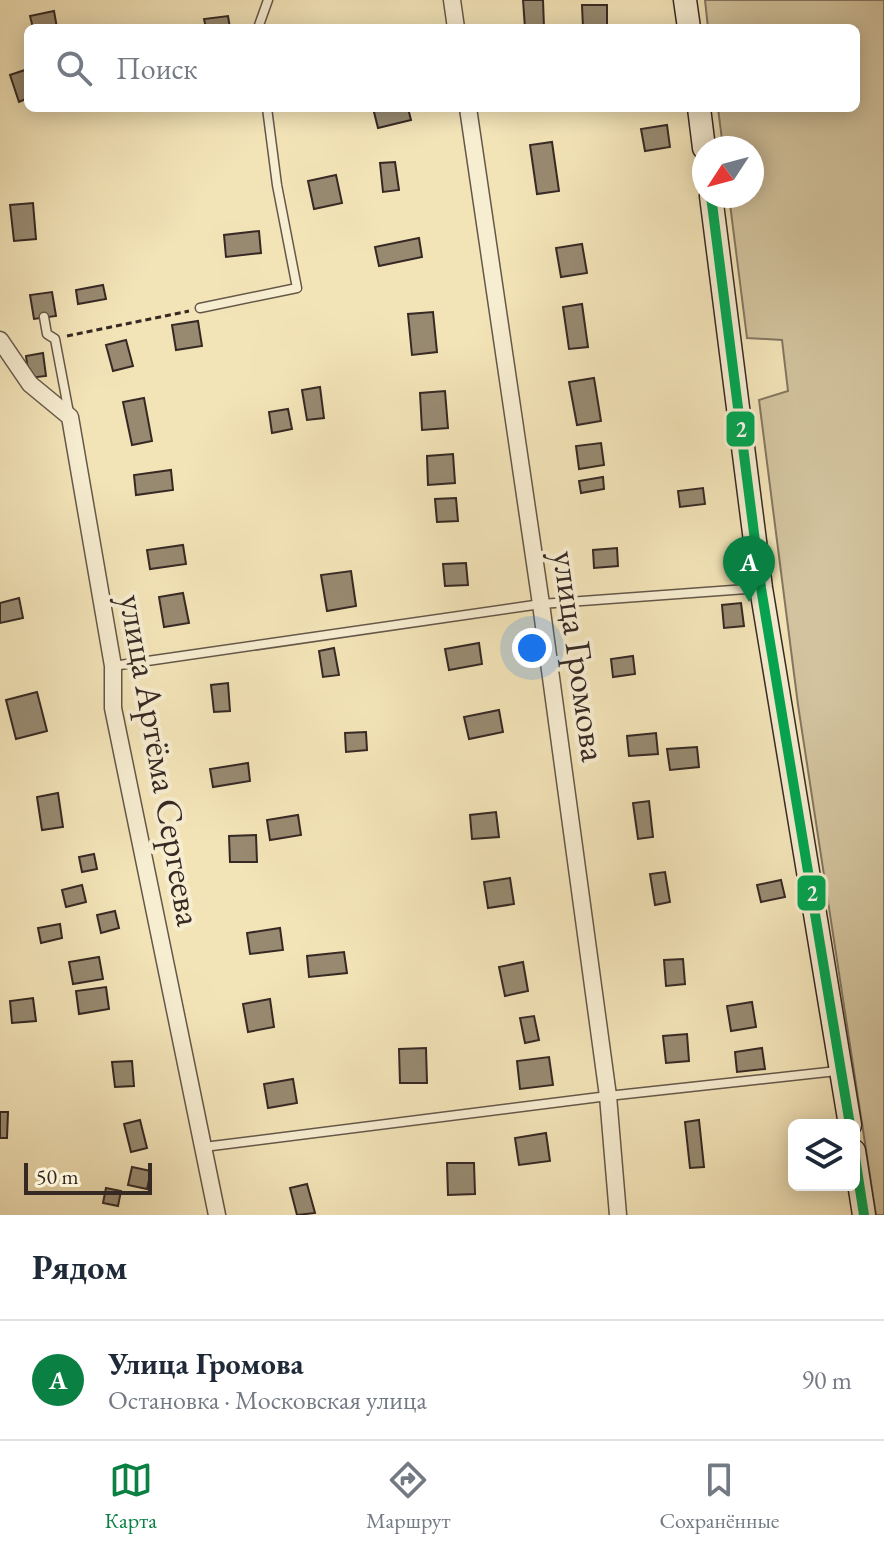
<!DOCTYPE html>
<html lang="ru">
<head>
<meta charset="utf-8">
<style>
	:root { --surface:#fff; --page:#f6f6f7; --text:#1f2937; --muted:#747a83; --line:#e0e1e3; --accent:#0b8043 }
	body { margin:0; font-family:"EB Garamond",serif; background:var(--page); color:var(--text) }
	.controls { position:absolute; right:24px; bottom:24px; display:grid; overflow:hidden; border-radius:12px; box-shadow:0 4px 20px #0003 }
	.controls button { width:72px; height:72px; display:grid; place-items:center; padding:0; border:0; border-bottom:2px solid var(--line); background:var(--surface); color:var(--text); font:40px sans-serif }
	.compass { position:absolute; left:692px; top:136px; width:72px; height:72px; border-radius:50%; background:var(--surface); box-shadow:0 4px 20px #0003; rotate:234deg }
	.scale { position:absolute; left:24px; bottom:20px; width:128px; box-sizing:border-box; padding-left:8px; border:4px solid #362924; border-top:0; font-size:22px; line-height:28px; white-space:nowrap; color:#362924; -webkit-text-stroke:6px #f7edd1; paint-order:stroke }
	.you { position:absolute; left:532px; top:648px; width:28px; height:28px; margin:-20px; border:6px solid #fff; border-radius:50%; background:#1a73e8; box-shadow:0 0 0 12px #1a73e833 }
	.badge { display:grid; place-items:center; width:52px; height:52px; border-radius:50%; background:var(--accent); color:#fff; font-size:26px; font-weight:700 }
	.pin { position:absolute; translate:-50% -66px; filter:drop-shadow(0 2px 4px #0008) }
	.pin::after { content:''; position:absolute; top:42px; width:28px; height:24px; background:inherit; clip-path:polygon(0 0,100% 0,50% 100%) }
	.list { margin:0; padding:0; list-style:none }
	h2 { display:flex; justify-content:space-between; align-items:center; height:104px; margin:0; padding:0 32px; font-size:34px }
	h2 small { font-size:26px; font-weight:400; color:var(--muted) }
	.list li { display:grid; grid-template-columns:52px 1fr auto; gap:24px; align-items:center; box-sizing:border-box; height:120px; padding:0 32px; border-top:2px solid var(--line) }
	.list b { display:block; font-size:30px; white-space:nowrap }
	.list p { margin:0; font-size:26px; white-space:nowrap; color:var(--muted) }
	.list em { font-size:26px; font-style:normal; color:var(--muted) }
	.icon { flex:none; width:44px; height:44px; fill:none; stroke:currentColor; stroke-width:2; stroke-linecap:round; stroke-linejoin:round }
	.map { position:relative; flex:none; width:884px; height:1215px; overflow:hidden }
	.search { position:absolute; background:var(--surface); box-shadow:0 4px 20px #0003; left:24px; right:24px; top:24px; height:88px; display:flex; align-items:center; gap:20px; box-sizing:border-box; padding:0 28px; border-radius:12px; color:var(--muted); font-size:30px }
	.sheet { height:224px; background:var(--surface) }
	nav { display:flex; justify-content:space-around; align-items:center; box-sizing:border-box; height:112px; border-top:2px solid var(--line); background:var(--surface); font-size:22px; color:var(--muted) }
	nav a { display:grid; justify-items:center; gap:4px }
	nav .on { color:var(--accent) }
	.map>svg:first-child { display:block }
	.green { fill:#d3c49f; stroke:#847662; stroke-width:2 }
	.building { fill:#988a71; stroke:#362924; stroke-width:2 }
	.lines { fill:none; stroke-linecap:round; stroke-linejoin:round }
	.lane-casing { stroke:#655849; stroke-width:11 }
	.street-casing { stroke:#655849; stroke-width:19 }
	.secondary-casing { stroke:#362924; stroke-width:25 }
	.path { stroke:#362924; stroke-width:3; stroke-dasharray:6 4; stroke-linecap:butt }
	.lane { stroke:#f7edd1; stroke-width:8 }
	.street { stroke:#f7edd1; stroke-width:16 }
	.secondary { stroke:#f7edd1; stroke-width:22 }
	.bus-1-casing { stroke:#f7edd1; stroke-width:16 }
	.bus-1 { stroke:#00a651; stroke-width:10 }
	.labels { text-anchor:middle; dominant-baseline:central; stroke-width:8; stroke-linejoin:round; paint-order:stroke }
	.street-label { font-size:36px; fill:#362924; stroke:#f7edd1 }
	.line-badge { stroke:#f7edd1; stroke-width:3 }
	.badge-label { font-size:22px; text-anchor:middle; font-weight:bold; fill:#fff }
</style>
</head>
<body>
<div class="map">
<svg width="884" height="1215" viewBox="0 0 884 1215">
	<rect width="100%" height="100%" fill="#f3e4b8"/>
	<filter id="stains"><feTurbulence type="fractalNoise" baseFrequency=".0025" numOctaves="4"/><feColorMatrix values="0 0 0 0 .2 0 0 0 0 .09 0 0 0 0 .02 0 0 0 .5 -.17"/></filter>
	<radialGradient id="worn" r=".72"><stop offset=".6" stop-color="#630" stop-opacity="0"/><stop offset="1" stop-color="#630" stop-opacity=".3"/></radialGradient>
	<polygon class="green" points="705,0 884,0 884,1215 876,1215 798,705 759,400 788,391 782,340 747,338 729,196 752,196 752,148 723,148 718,108 856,108 856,28 708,28"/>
	<g class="building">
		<polygon points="523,0 543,0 544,28 525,28"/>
		<polygon points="582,5 607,5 607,28 583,28"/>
		<polygon points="54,11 57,28 33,28 30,16"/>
		<polygon points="228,16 230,28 206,28 204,19"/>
		<polygon points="28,69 28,98 19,102 10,75"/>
		<polygon points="373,108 408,108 411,120 378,128"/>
		<polygon points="667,125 670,147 645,151 641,129"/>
		<polygon points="552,142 559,191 537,194 530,145"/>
		<polygon points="395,162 399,190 383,192 380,163"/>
		<polygon points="336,175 342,203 314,209 308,181"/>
		<polygon points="33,203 36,239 14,241 10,205"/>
		<polygon points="259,231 261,253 226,257 224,235"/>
		<polygon points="419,238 422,257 379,266 375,247"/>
		<polygon points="582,244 587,273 561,277 556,248"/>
		<polygon points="103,285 106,299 78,304 76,290"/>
		<polygon points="52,292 56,316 34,319 30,295"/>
		<polygon points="582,304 588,347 569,349 563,307"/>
		<polygon points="433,312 437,352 412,355 408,314"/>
		<polygon points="198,321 202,346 176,350 172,325"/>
		<polygon points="126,340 133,366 113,371 106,345"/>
		<polygon points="43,353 46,376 29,378 26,356"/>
		<polygon points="594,378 601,421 577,425 569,382"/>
		<polygon points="320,387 324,418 307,420 302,390"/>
		<polygon points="445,391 448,428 422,430 420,393"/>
		<polygon points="144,398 152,441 132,445 123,402"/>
		<polygon points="288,409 292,429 272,433 269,412"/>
		<polygon points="601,443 604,465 579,469 576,446"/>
		<polygon points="453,454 455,483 428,485 427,456"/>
		<polygon points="171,470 173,490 136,495 134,475"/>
		<polygon points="603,477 604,489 581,493 579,481"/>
		<polygon points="703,488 705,504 680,507 678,491"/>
		<polygon points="456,498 458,521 437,522 435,499"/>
		<polygon points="183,545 186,564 150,569 147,550"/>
		<polygon points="617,548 618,566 594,568 593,550"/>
		<polygon points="466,563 468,585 445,586 443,564"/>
		<polygon points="351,571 356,606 327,611 321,575"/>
		<polygon points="183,593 189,623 164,627 159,597"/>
		<polygon points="19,598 23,618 0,623 0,603"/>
		<polygon points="741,603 744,626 724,628 722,605"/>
		<polygon points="479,643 482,664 449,670 445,649"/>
		<polygon points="334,648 339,675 323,677 319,651"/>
		<polygon points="633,656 635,674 613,677 611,659"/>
		<polygon points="228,683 230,711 214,712 211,685"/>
		<polygon points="37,692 47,731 16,739 6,700"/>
		<polygon points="499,710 503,732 469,739 464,717"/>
		<polygon points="366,732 367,750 346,752 345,733"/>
		<polygon points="656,733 658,754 629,756 627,736"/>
		<polygon points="697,747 699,767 670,770 667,749"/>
		<polygon points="248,763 250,781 213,787 210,769"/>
		<polygon points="58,793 63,827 42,830 37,797"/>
		<polygon points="649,801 653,837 638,839 633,803"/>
		<polygon points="496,812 499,837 472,839 470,815"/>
		<polygon points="298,815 301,835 270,840 267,820"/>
		<polygon points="256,835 257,862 230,862 229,836"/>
		<polygon points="94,854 97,869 82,872 79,857"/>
		<polygon points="665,872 670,902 655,905 650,874"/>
		<polygon points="510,878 514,904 488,908 484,882"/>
		<polygon points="781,880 785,897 761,902 757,885"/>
		<polygon points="82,885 86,902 66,907 62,890"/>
		<polygon points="115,911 119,928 101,933 97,915"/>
		<polygon points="60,924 62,938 41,943 38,928"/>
		<polygon points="280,928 283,950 250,954 247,933"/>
		<polygon points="344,952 347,973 309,977 307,956"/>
		<polygon points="99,957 103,979 73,984 69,962"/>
		<polygon points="683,959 685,984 666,986 664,960"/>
		<polygon points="523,962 528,991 505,996 499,967"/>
		<polygon points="106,987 109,1009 79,1014 76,991"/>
		<polygon points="33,998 36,1021 12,1023 10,1001"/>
		<polygon points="270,999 274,1027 248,1032 243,1004"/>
		<polygon points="752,1002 756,1027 731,1031 727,1006"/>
		<polygon points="534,1016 539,1040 525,1043 520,1018"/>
		<polygon points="687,1034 689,1061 666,1063 663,1036"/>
		<polygon points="426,1048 427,1083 400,1083 399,1049"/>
		<polygon points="762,1048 765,1069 737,1072 735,1052"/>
		<polygon points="549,1057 553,1085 520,1089 517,1061"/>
		<polygon points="132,1061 134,1086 115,1087 112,1062"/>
		<polygon points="293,1079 297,1103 268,1108 264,1084"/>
		<polygon points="0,1112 8,1112 7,1138 0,1138"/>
		<polygon points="140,1120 147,1148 131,1152 124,1124"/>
		<polygon points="699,1120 704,1167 690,1168 685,1122"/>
		<polygon points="546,1133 550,1161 519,1165 515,1138"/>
		<polygon points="447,1163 474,1163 475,1194 448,1195"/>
		<polygon points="132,1167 151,1171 147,1189 128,1185"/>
		<polygon points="307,1184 315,1213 297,1215 290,1188"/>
		<polygon points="106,1188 121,1191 118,1206 103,1203"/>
	</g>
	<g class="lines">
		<defs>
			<g id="lane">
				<polyline points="258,28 268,0"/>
				<polyline points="200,308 297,288 277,185 267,108"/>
				<polyline points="44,317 47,334 55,339 69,413"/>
				<polyline points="113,666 541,604 760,588"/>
				<polyline points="204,1147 608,1096 837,1071"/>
			</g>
			<g id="street">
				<polyline points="452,0 456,28"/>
				<polyline points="468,108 541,604 608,1096 618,1215"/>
				<polyline points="0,340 30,384 70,417 113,666 113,708 217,1215"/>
			</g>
			<g id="secondary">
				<polyline points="685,0 689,28"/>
				<polyline points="699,108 704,148"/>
				<polyline points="711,196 761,588 850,1125"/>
				<polyline points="854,1151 864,1215"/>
			</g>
		</defs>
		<use href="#lane" class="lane-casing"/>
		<use href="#street" class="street-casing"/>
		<use href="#secondary" class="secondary-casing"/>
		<polyline class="path" points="67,336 189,311"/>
		<use href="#lane" class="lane"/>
		<use href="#street" class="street"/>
		<use href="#secondary" class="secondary"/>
		<defs>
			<g id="bus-1">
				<polyline points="711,196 761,588 850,1125"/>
				<polyline points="854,1151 864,1215"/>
			</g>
		</defs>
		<use href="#bus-1" class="bus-1-casing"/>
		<use href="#bus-1" class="bus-1"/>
	</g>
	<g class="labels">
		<g class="street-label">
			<text transform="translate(580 656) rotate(82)">улица Громова</text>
			<text transform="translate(161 760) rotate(80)">улица Артёма Сергеева</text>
		</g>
	</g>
	<g class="line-badge">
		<rect x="725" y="410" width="31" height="38" rx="8" fill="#00a651"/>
		<rect x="796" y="874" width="31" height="38" rx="8" fill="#00a651"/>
	</g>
	<g class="badge-label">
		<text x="741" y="437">2</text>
		<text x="812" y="901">2</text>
	</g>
	<rect width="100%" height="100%" filter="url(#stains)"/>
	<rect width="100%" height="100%" fill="url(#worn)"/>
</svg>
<div class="controls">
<button><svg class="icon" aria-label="layers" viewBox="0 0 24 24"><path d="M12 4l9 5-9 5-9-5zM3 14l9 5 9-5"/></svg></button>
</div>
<svg class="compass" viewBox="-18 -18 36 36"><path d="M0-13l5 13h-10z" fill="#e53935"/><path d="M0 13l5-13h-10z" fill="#747a83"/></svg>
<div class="scale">50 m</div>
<div class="you"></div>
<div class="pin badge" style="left:749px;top:602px">A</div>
<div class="search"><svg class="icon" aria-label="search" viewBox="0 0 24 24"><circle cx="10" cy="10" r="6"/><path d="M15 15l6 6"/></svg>Поиск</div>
</div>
<section class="sheet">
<h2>Рядом<small></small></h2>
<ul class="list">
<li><span class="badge">A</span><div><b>Улица Громова</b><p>Остановка · Московская улица</p></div><em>90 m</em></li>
</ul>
</section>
<nav>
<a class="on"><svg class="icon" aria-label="map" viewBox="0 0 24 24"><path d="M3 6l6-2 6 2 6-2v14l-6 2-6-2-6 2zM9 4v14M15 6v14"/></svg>Карта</a>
<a><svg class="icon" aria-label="directions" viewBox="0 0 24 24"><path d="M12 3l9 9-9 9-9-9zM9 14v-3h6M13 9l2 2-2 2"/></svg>Маршрут</a>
<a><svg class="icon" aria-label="saved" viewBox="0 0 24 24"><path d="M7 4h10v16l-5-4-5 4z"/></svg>Сохранённые</a>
</nav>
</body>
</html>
